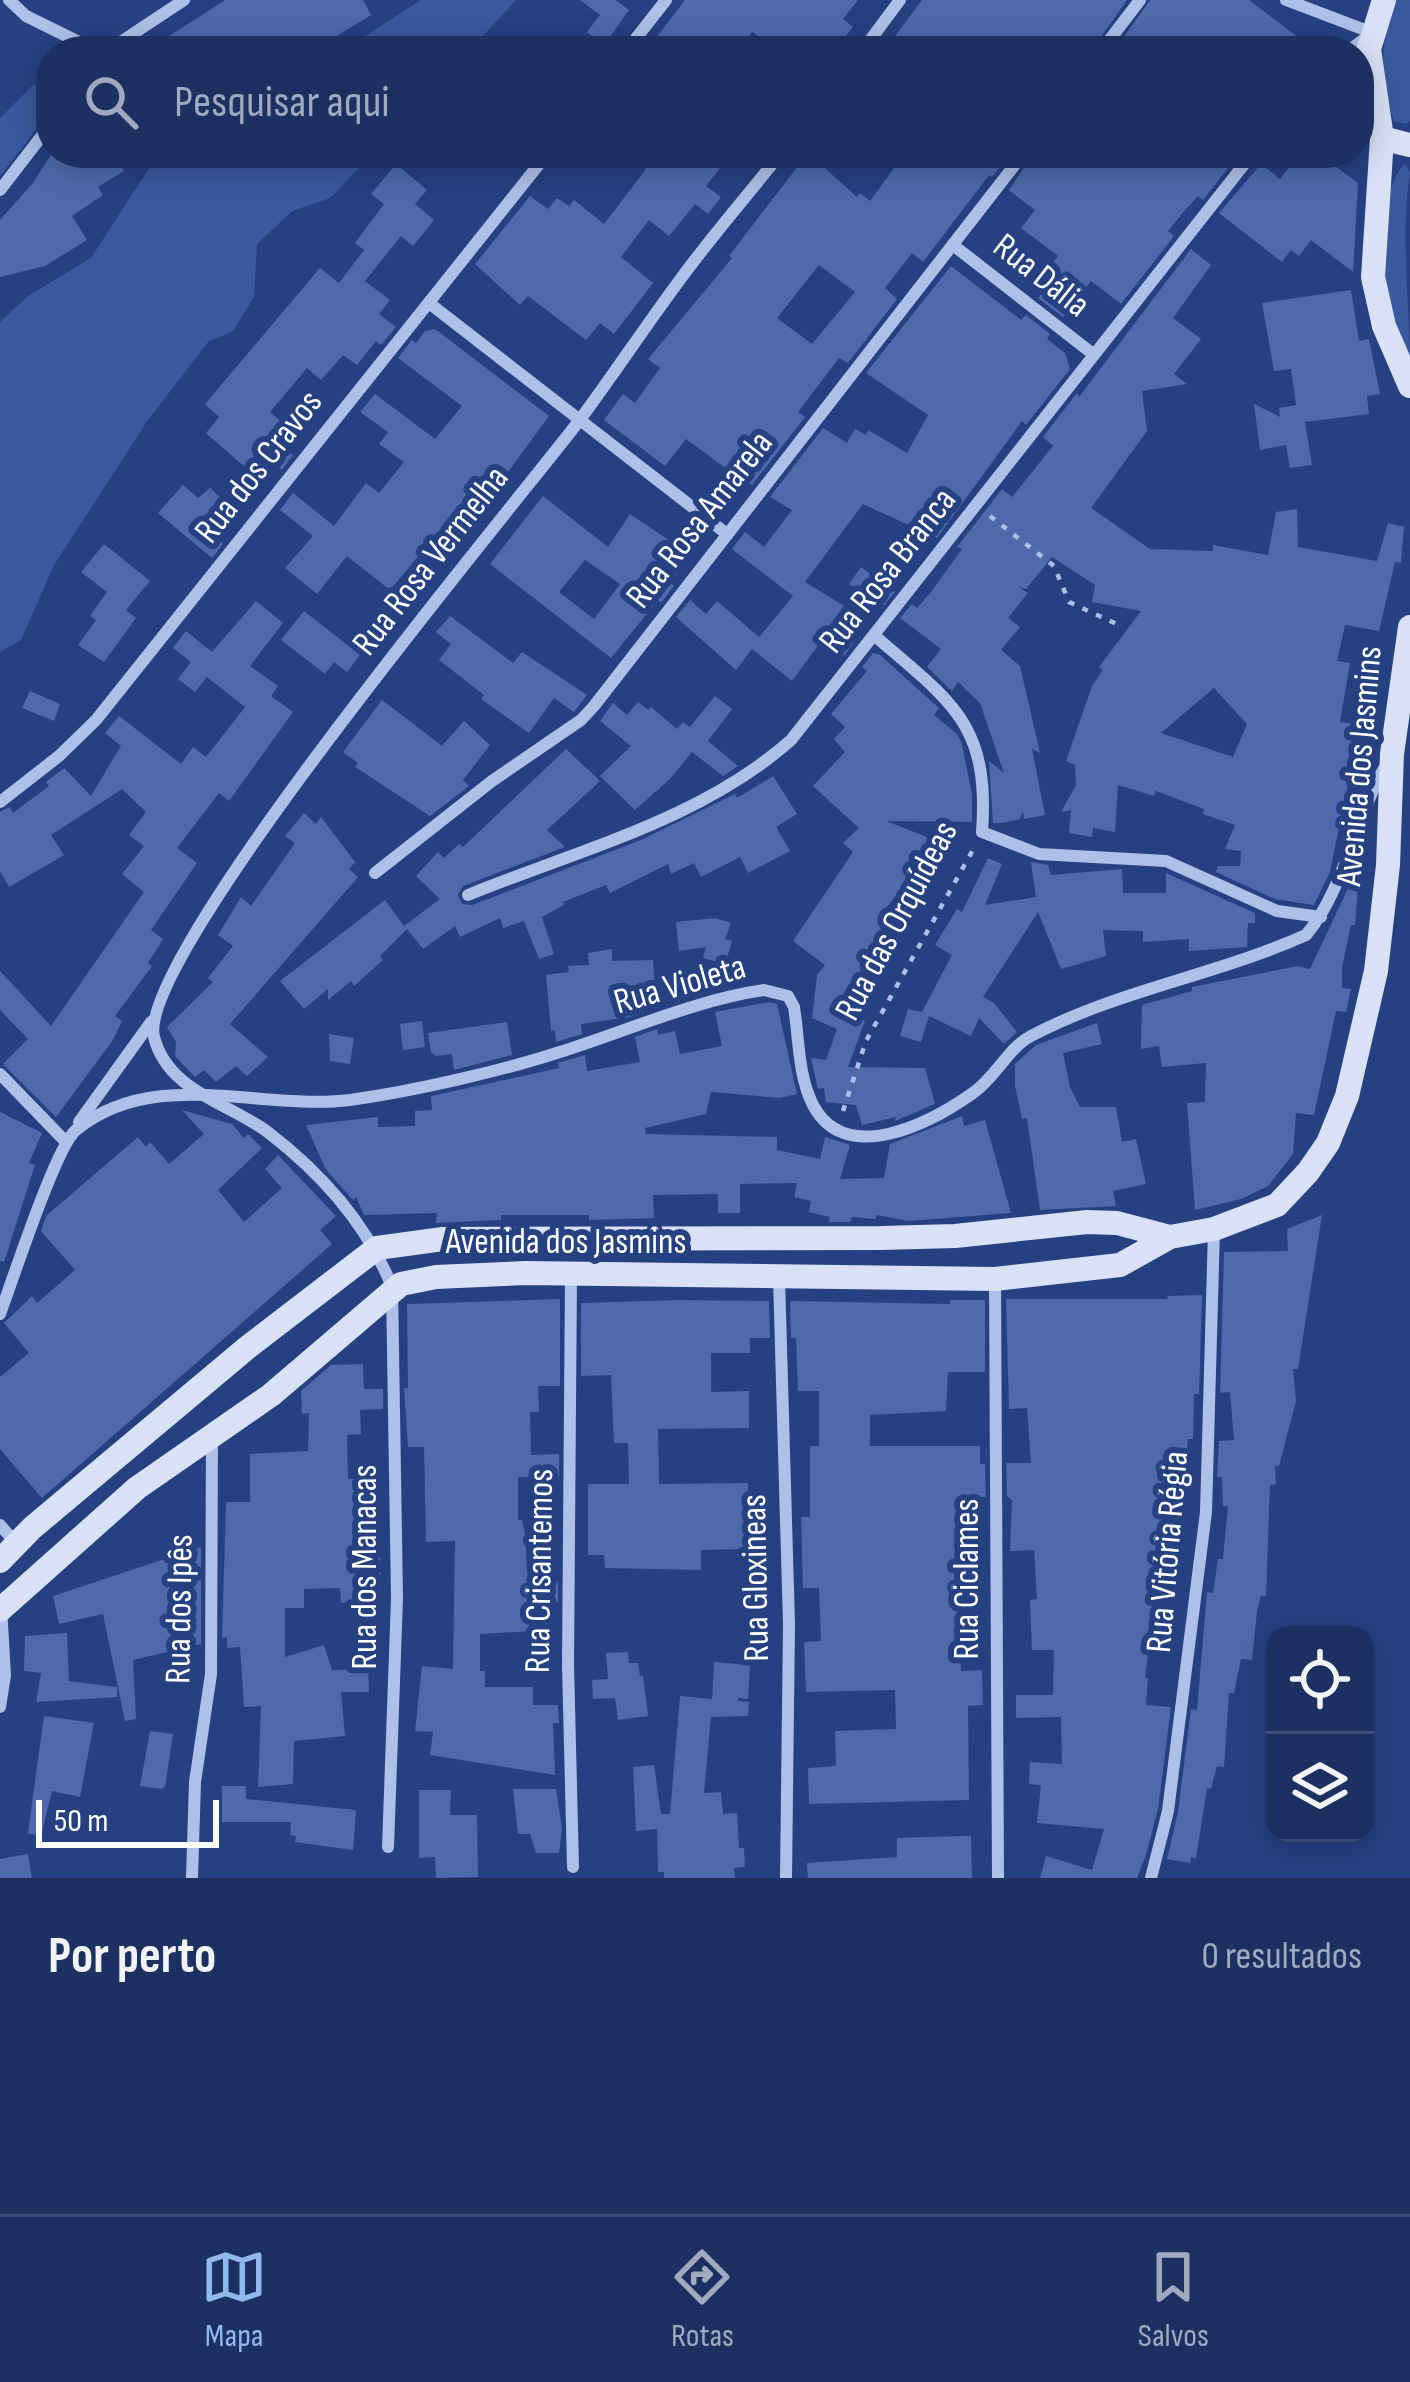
<!DOCTYPE html>
<html lang="pt">
<head>
<meta charset="utf-8">
<style>
	:root { --surface:#1c3162; --page:#293d6b; --text:#f1f3f6; --muted:#a0a9be; --line:#3a4c77; --accent:#90b9f0 }
	body { margin:0; font-family:"Sofia Sans Condensed",sans-serif; background:var(--page); color:var(--text) }
	.controls { position:absolute; right:36px; bottom:36px; display:grid; overflow:hidden; border-radius:24px; box-shadow:0 6px 30px #0003 }
	.controls button { width:108px; height:108px; display:grid; place-items:center; padding:0; border:0; border-bottom:3px solid var(--line); background:var(--surface); color:var(--text); font:60px sans-serif }
	.scale { position:absolute; left:36px; bottom:30px; width:183px; box-sizing:border-box; padding-left:12px; border:6px solid #fff; border-top:0; font-size:33px; line-height:42px; white-space:nowrap; color:#fff; -webkit-text-stroke:9px #264182; paint-order:stroke }
	.list { margin:0; padding:0; list-style:none }
	h2 { display:flex; justify-content:space-between; align-items:center; height:156px; margin:0; padding:0 48px; font-size:51px }
	h2 small { font-size:39px; font-weight:400; color:var(--muted) }
	.icon { flex:none; width:66px; height:66px; fill:none; stroke:currentColor; stroke-width:2; stroke-linecap:round; stroke-linejoin:round }
	.map { position:relative; flex:none; width:1410px; height:1878px; overflow:hidden }
	.search { position:absolute; background:var(--surface); box-shadow:0 6px 30px #0003; left:36px; right:36px; top:36px; height:132px; display:flex; align-items:center; gap:30px; box-sizing:border-box; padding:0 42px; border-radius:48px; color:var(--muted); font-size:45px }
	.sheet { height:336px; background:var(--surface) }
	nav { display:flex; justify-content:space-around; align-items:center; box-sizing:border-box; height:168px; border-top:3px solid var(--line); background:var(--surface); font-size:33px; color:var(--muted) }
	nav a { display:grid; justify-items:center; gap:6px }
	nav .on { color:var(--accent) }
	.map>svg:first-child { display:block }
	.green { fill:#3a599f }
	.building { fill:#4e6aab; fill-rule:evenodd }
	.lines { fill:none; stroke-linecap:round; stroke-linejoin:round }
	.path { stroke:#aec0e7; stroke-width:4.5; stroke-dasharray:6 9; stroke-linecap:butt }
	.street { stroke:#aec0e7; stroke-width:12 }
	.secondary { stroke:#d8e1f6; stroke-width:24 }
	.labels { text-anchor:middle; dominant-baseline:central; stroke-width:12; stroke-linejoin:round; paint-order:stroke }
	.street-label { font-size:36px; fill:#fff; stroke:#264182 }
</style>
</head>
<body>
<div class="map">
<svg width="1410" height="1878" viewBox="0 0 1410 1878">
	<rect width="100%" height="100%" fill="#264182"/>
	<g class="green">
		<polygon points="421,0 516,0 469,51 342,51"/>
		<path d="M1394,0H1410V121L1406,124L1394,121C1378,80 1381,41 1394,0Z"/>
		<polygon points="51,76 51,110 0,176 0,118 32,86"/>
		<polygon points="159,153 374,153 330,198 292,211 257,244 254,297 233,331 208,342 148,420 54,565 21,640 0,652 0,322 28,296 91,258"/>
		<path d="M1405,164L1410,172C1400,237 1410,302 1410,367C1396,341 1385,304 1382,275C1379,248 1385,180 1405,164Z"/>
	</g>
	<g class="building">
		<polygon points="225,0 363,0 371,15 325,43 323,39 304,51 146,51"/>
		<polygon points="580,0 616,0 629,10 604,45 587,32 600,15"/>
		<polygon points="685,0 858,0 843,19 853,27 834,51 777,51 752,32 738,51 666,51 653,42"/>
		<polygon points="922,0 1127,0 1091,51 884,51"/>
		<polygon points="1150,0 1249,0 1316,51 1114,51"/>
		<polygon points="52,153 139,153 122,167 124,171 98,187 103,195 72,216 87,240 45,266 0,277 0,220 33,183"/>
		<polygon points="625,153 732,153 706,186 721,197 708,214 695,204 669,236 649,220 621,257 653,283 614,334 600,323 586,340 528,296 520,305 475,264 530,196 548,209 557,198 569,206 574,200 604,224 646,169"/>
		<path d="M808,153L857,197L860,193L870,201L894,168L873,153H1011L992,177L989,175L923,262L912,253L885,288L897,299L848,363L839,358L798,412L805,417L752,485L747,482L725,511L710,500L731,472L686,439L665,466L604,420L623,394L635,403L660,368L648,359L732,258L729,256ZM819,265L855,292L812,344L777,318Z"/>
		<polygon points="1034,153 1212,153 1229,167 1203,200 1198,196 1185,210 1168,231 1174,236 1121,304 1091,281 1063,317 1038,298 1054,278 1046,271 1058,256 1021,228 1035,210 1009,190"/>
		<polygon points="1300,153 1317,153 1358,183 1353,272 1311,240 1299,256 1291,250 1282,262 1219,213 1261,164 1280,179"/>
		<polygon points="396,164 427,190 415,204 434,220 413,246 401,236 365,281 390,300 379,314 396,327 381,345 376,341 357,365 343,355 321,380 307,368 270,412 285,425 273,438 293,455 282,470 268,458 254,475 206,433 219,417 205,404 320,268 339,283 364,250 355,243 384,204 371,194"/>
		<path d="M1191,249L1211,265L1173,318L1201,339L1174,374L1187,384L1142,391L1147,431L1091,508L1150,549L1213,551V545L1268,555L1276,512L1297,509L1298,547L1377,561L1388,523L1404,527L1401,563L1395,562L1379,631L1345,625L1337,661L1350,663L1340,722L1360,725L1330,872L1314,905L1275,899L1216,872L1218,866H1240L1241,851L1225,849L1235,825L1203,814L1204,809L1156,791L1154,796L1118,785L1115,832L1093,828L1092,837L1069,833L1071,810L1061,812L1076,785L1075,765L1066,761L1092,686L1103,670L1099,667L1141,611L1092,602L1095,585L1052,557L1026,589L1018,587L1028,593L1008,618L1020,627L1001,650L1020,666L1040,753L1032,749L1045,815L1024,819L1023,811L1020,819L1002,823H993L989,761L1004,773L980,703L958,682L952,691L927,667L941,649L900,618L912,604L917,608L931,592L962,549L957,547L1002,489L1012,497L1053,446L1043,437L1077,393L1079,397ZM1214,688L1247,724L1233,757L1161,733Z"/>
		<polygon points="951,266 1021,320 1026,315 1050,334 1047,339 1065,353 1070,369 1026,425 1022,421 937,538 863,504 805,582 844,606 831,624 855,641 844,656 822,640 792,681 752,649 736,670 676,617 690,600 706,614 717,601 759,637 793,596 732,549 745,532 764,547 792,510 770,497 823,428 847,443 855,429 866,435 868,430 907,453 928,415 866,373"/>
		<polygon points="1351,290 1359,341 1369,339 1380,394 1367,396 1369,414 1305,422 1312,465 1290,468 1286,445 1260,450 1254,404 1280,417 1279,408 1296,405 1291,369 1274,371 1262,303"/>
		<polygon points="435,329 549,416 472,521 457,510 390,590 347,556 317,594 285,568 313,536 280,510 293,493 334,526 366,483 379,493 404,462 379,444 388,432 360,412 375,394 435,439 462,406 398,358 412,340 416,343 425,331"/>
		<polygon points="183,485 198,498 210,488 224,501 212,514 218,520 208,531 223,544 212,558 158,513"/>
		<path d="M543,496L608,547L630,514L691,555L670,583L674,586L661,603L658,600L611,658L490,564ZM585,560L620,584L594,619L559,592Z"/>
		<polygon points="104,544 150,581 126,610 136,618 104,662 78,645 96,620 90,616 107,592 81,572"/>
		<polygon points="861,567 895,592 884,605 849,584"/>
		<polygon points="256,601 283,623 250,666 278,686 271,696 293,712 229,801 219,793 177,848 197,863 151,930 163,939 148,963 152,966 115,1016 122,1021 113,1040 56,1117 3,1064 28,1039 0,1010 0,971 51,1026 144,892 122,874 144,846 129,835 146,812 122,789 51,835 64,855 9,887 0,871 0,812 10,807 13,813 49,786 46,782 64,768 91,796 121,746 105,733 119,716 181,764 193,747 206,757 245,707 207,677 195,692 178,679 191,662 173,648 186,631 212,652"/>
		<polygon points="304,611 360,655 347,672 334,662 325,674 281,640"/>
		<polygon points="450,616 513,663 522,652 587,695 574,712 554,698 529,733 481,699 484,695 439,660 451,644 436,632"/>
		<polygon points="873,653 880,655 939,708 934,715 957,734 962,744 972,795 972,822 886,821 932,839 915,859 921,864 883,912 902,926 886,966 877,960 838,1008 865,1021 848,1067 925,1068 935,1104 895,1121 896,1117 862,1125 856,1105 826,1102 824,1088 818,1089 811,1058 826,1060 837,1029 812,1018 817,975 825,965 793,941 853,852 843,843 859,828 813,786 845,752 834,739 845,727 831,714 867,671 862,667"/>
		<polygon points="30,691 60,704 54,721 22,708"/>
		<polygon points="715,696 732,709 708,741 738,766 723,776 692,752 670,779 635,810 600,776 631,746 600,721 613,703 627,715 638,702 648,710 651,707 677,729 683,722 690,727"/>
		<polygon points="382,700 442,746 464,721 490,745 463,780 469,786 430,816 355,767 358,763 343,752"/>
		<polygon points="566,749 600,781 547,830 565,847 463,886 458,895 462,904 472,905 641,840 735,794 737,798 773,776 797,814 776,827 790,851 748,873 740,857 701,877 694,863 671,874 668,864 610,893 606,885 563,902 564,905 542,917 554,954 539,959 524,921 503,928 500,918 460,937 455,926 423,949 407,929 380,956 383,960 354,986 351,981 328,1000 328,989 304,1009 280,981 385,900 404,926 440,899 416,876 438,852 444,858 459,844 463,847"/>
		<polygon points="304,813 316,824 321,817 355,862 349,869 358,877 230,1024 268,1057 247,1076 236,1066 216,1082 204,1070 195,1077 175,1056 176,1042 167,1027 213,982 208,978 233,946 218,935 241,897 251,906 295,843 285,836"/>
		<polygon points="988,858 1002,864 985,905 1036,897 1031,862 1048,865 1051,875 1122,869 1123,893 1166,893 1166,873 1255,913 1255,923 1248,923 1247,947 1189,951 1189,939 1143,942 1143,931 1103,930 1106,956 1061,969 1038,912 983,997 994,1003 1017,1032 1004,1044 979,1018 971,1036 929,1016 921,1042 900,1036 908,1009 922,1012 952,955 935,945 957,909 962,912"/>
		<polygon points="1360,863 1355,925 1351,925 1342,967 1342,988 1351,989 1346,1012 1336,1011 1314,1115 1296,1113 1293,1154 1268,1186 1241,1199 1195,1210 1187,1103 1205,1102 1206,1063 1162,1067 1159,1046 1141,1049 1142,1005 1192,991 1192,987 1298,966 1310,969"/>
		<polygon points="715,918 731,923 725,939 732,941 725,964 703,958 706,947 679,951 676,922"/>
		<polygon points="612,949 612,961 653,960 656,1008 630,1017 581,1024 582,1034 556,1042 555,1030 551,1031 546,975 569,972 568,966 589,965 588,953"/>
		<polygon points="770,1002 777,1004 797,1094 780,1098 711,1092 706,1114 645,1128 646,1134 777,1137 777,1150 820,1159 825,1137 850,1145 840,1179 884,1178 890,1144 962,1116 964,1126 985,1120 1011,1213 908,1221 877,1215 875,1219 852,1217 850,1222 829,1222 830,1217 809,1212 811,1201 794,1197 797,1183 740,1184 740,1213 718,1213 718,1194 653,1195 654,1218 589,1220 589,1215 501,1215 501,1220 436,1223 437,1213 364,1215 356,1197 353,1200 326,1170 306,1125 378,1117 378,1127 415,1126 415,1111 432,1110 431,1096 559,1068 558,1063 585,1055 587,1071 640,1062 635,1037 657,1029 658,1035 675,1031 680,1054 722,1046 715,1012"/>
		<polygon points="422,1021 425,1047 403,1050 400,1024"/>
		<polygon points="507,1022 512,1055 454,1070 452,1054 435,1056 431,1052 428,1033"/>
		<polygon points="1097,1023 1102,1044 1063,1053 1070,1087 1080,1107 1116,1107 1122,1142 1136,1139 1146,1184 1113,1191 1116,1206 1040,1210 1027,1118 1022,1119 1015,1086 1015,1064 1036,1045"/>
		<polygon points="329,1034 354,1038 350,1064 330,1061"/>
		<polygon points="182,1110 232,1124 244,1138 248,1134 262,1148 218,1190 244,1222 282,1188 265,1169 278,1155 336,1216 320,1230 332,1244 42,1498 0,1449 0,1377 29,1353 4,1323 32,1296 37,1303 75,1270 41,1231 46,1216 138,1137 146,1147 150,1142 169,1164 204,1134"/>
		<polygon points="0,1112 42,1133 29,1163 35,1165 4,1262 0,1261"/>
		<polygon points="1322,1215 1298,1369 1293,1369 1296,1401 1279,1466 1275,1466 1276,1484 1270,1485 1266,1596 1261,1596 1257,1611 1252,1660 1241,1659 1234,1693 1229,1693 1224,1767 1217,1766 1211,1789 1207,1788 1196,1858 1191,1857 1190,1863 1167,1859 1178,1812 1191,1709 1197,1710 1207,1592 1213,1593 1218,1559 1223,1559 1228,1506 1223,1506 1222,1477 1217,1477 1219,1441 1234,1440 1230,1392 1220,1393 1224,1252 1288,1251 1287,1229"/>
		<polygon points="1202,1295 1199,1394 1194,1394 1193,1439 1188,1439 1185,1477 1178,1477 1179,1515 1173,1516 1173,1570 1158,1569 1145,1678 1148,1678 1146,1705 1171,1707 1158,1809 1146,1855 1137,1878 1040,1878 1046,1856 1092,1870 1104,1829 1037,1823 1041,1785 1029,1784 1030,1762 1062,1764 1061,1717 1016,1718 1016,1695 1053,1695 1054,1650 1032,1650 1030,1600 1037,1599 1034,1550 1010,1551 1012,1500 1007,1496 1006,1463 1031,1463 1027,1408 1009,1409 1006,1299 1168,1299 1167,1296"/>
		<polygon points="560,1299 560,1386 538,1386 539,1412 530,1412 531,1455 559,1454 559,1477 518,1477 518,1520 522,1520 525,1533 528,1584 558,1581 558,1602 533,1604 535,1631 480,1634 480,1671 485,1671 485,1687 533,1687 533,1705 558,1705 559,1723 553,1723 555,1775 430,1755 433,1732 415,1731 422,1666 453,1669 455,1541 426,1542 424,1447 408,1447 404,1388 408,1388 407,1304"/>
		<polygon points="679,1300 769,1301 770,1338 750,1338 750,1353 711,1353 711,1392 749,1391 749,1428 658,1429 659,1484 748,1483 747,1549 701,1550 701,1570 605,1568 604,1555 588,1555 588,1484 629,1484 628,1443 614,1443 611,1375 581,1376 581,1303"/>
		<polygon points="950,1300 985,1300 985,1372 948,1372 946,1411 870,1415 870,1446 980,1446 980,1464 985,1464 986,1497 964,1497 962,1512 967,1632 959,1633 961,1671 982,1670 983,1705 968,1706 969,1800 809,1804 808,1768 836,1766 835,1731 896,1729 895,1690 806,1692 804,1642 821,1641 819,1588 803,1588 801,1517 810,1517 810,1446 819,1446 819,1391 798,1391 796,1338 791,1338 790,1301 950,1304"/>
		<polygon points="363,1364 364,1389 383,1389 383,1409 360,1410 361,1434 347,1435 348,1479 375,1478 375,1500 364,1500 365,1543 380,1543 381,1607 352,1608 351,1602 341,1603 340,1588 304,1589 304,1608 285,1608 285,1657 324,1645 332,1670 368,1669 369,1692 341,1692 345,1736 294,1741 293,1784 258,1787 261,1706 244,1707 240,1647 227,1648 227,1637 222,1638 226,1502 250,1502 250,1454 308,1451 309,1413 302,1414 301,1391 331,1365"/>
		<polygon points="201,1547 201,1644 133,1660 136,1719 125,1721 103,1614 59,1624 53,1596"/>
		<polygon points="67,1633 69,1681 117,1687 117,1697 36,1702 41,1673 24,1671 25,1636"/>
		<polygon points="628,1652 629,1663 638,1663 640,1676 643,1676 648,1716 618,1720 615,1698 593,1699 592,1680 608,1679 606,1653"/>
		<polygon points="714,1662 750,1665 748,1699 738,1698 738,1701 749,1702 748,1716 711,1717 704,1793 721,1792 723,1814 737,1813 739,1848 744,1848 745,1867 734,1868 735,1878 664,1878 664,1872 658,1872 657,1829 636,1831 633,1767 654,1765 661,1814 670,1814 680,1696 712,1699"/>
		<polygon points="44,1716 94,1723 80,1797 52,1791 41,1836 28,1833"/>
		<polygon points="150,1731 173,1734 165,1787 161,1789 140,1786"/>
		<polygon points="222,1786 246,1786 246,1799 356,1810 353,1850 295,1842 296,1836 290,1835 291,1822 222,1822"/>
		<polygon points="513,1789 556,1789 562,1828 559,1853 536,1853 530,1834 518,1834"/>
		<polygon points="419,1790 451,1790 450,1815 477,1815 478,1877 436,1878 435,1857 419,1858"/>
		<polygon points="961,1836 971,1836 972,1878 808,1878 807,1863 897,1857 897,1838"/>
		<polygon points="28,1854 32,1878 0,1878 0,1859"/>
	</g>
	<g class="lines">
		<g class="path">
			<polyline points="990,516 1054,566 1069,602 1119,625"/>
			<polyline points="843,1111 866,1041 974,848"/>
		</g>
		<g class="street">
			<polyline points="9,0 26,16 97,51"/>
			<polyline points="1286,0 1373,33"/>
			<polyline points="107,51 184,0"/>
			<polyline points="626,51 666,0"/>
			<polyline points="862,51 900,0"/>
			<polyline points="1101,51 1140,0"/>
			<polyline points="1348,51 1367,37"/>
			<polyline points="0,190 51,124"/>
			<polyline points="953,245 1093,354"/>
			<polyline points="429,303 727,534"/>
			<path d="M875,636C951,702 990,723 982,832L1039,854L1166,861L1277,911L1321,917"/>
			<polyline points="0,802 59,756 96,720 548,153"/>
			<polyline points="375,873 492,781 581,720 594,706 1024,153"/>
			<path d="M468,895C578,850 701,820 791,740L1253,153"/>
			<polyline points="0,1074 65,1141"/>
			<polyline points="79,1122 151,1022"/>
			<polyline points="571,1275 568,1665 573,1867"/>
			<polyline points="779,1278 789,1624 786,1878"/>
			<polyline points="995,1279 998,1878"/>
			<path d="M0,1314C12,1282 56,1146 76,1130C155,1066 258,1111 350,1100C414,1091 502,1071 563,1051C629,1030 696,1000 764,990L788,996L794,1007C799,1038 798,1076 813,1105C846,1168 932,1122 973,1093C996,1077 1008,1048 1031,1036C1118,990 1217,975 1306,935C1345,889 1354,819 1386,765"/>
			<polyline points="0,1525 16,1543"/>
			<polyline points="0,1707 5,1675 1,1607"/>
			<path d="M388,1847L397,1598L392,1287C368,1226 322,1174 269,1133C230,1103 168,1092 154,1037C135,958 513,507 579,421C613,375 645,327 679,281C711,237 747,196 781,153"/>
			<polyline points="192,1878 195,1782 211,1674 212,1437"/>
			<polyline points="1151,1878 1168,1811 1206,1512 1214,1230"/>
		</g>
		<g class="secondary">
			<polyline points="1384,0 1369,49 1382,138 1373,277 1384,326 1410,386"/>
			<polyline points="1382,138 1410,145"/>
			<polyline points="0,1561 32,1528 248,1347 377,1248 443,1239 881,1238 955,1236 1087,1222 1117,1223 1170,1237"/>
			<polyline points="0,1610 137,1488 271,1395 401,1284 436,1277 525,1273 995,1279 1120,1265 1170,1237 1214,1229 1277,1205 1308,1172 1328,1143 1347,1096 1376,971 1388,865 1392,754 1410,627"/>
		</g>
	</g>
	<g class="labels">
		<g class="street-label">
			<text transform="translate(1041 276) rotate(38)">Rua Dália</text>
			<text transform="translate(259 467) rotate(-52)">Rua dos Cravos</text>
			<text transform="translate(700 520) rotate(-52)">Rua Rosa Amarela</text>
			<text transform="translate(431 561) rotate(-52)">Rua Rosa Vermelha</text>
			<text transform="translate(888 571) rotate(-52)">Rua Rosa Branca</text>
			<text transform="translate(1360 766) rotate(-85)">Avenida dos Jasmins</text>
			<text transform="translate(897 921) rotate(-62)">Rua das Orquídeas</text>
			<text transform="translate(680 985) rotate(-16)">Rua Violeta</text>
			<text x="566" y="1242">Avenida dos Jasmins</text>
			<text transform="translate(1168 1552) rotate(-85)">Rua Vitória Régia</text>
			<text transform="translate(365 1567) rotate(-90)">Rua dos Manacas</text>
			<text transform="translate(540 1571) rotate(-89)">Rua Crisantemos</text>
			<text transform="translate(756 1578) rotate(-91)">Rua Gloxineas</text>
			<text transform="translate(967 1579) rotate(-90)">Rua Ciclames</text>
			<text transform="translate(180 1609) rotate(-89)">Rua dos Ipês</text>
		</g>
	</g>
</svg>
<div class="controls">
<button><svg class="icon" aria-label="locate" viewBox="0 0 24 24"><circle cx="12" cy="12" r="6"/><path d="M12 2v4M12 18v4M2 12h4M18 12h4"/></svg></button>
<button><svg class="icon" aria-label="layers" viewBox="0 0 24 24"><path d="M12 4l9 5-9 5-9-5zM3 14l9 5 9-5"/></svg></button>
</div>
<div class="scale">50 m</div>
<div class="search"><svg class="icon" aria-label="search" viewBox="0 0 24 24"><circle cx="10" cy="10" r="6"/><path d="M15 15l6 6"/></svg>Pesquisar aqui</div>
</div>
<section class="sheet">
<h2>Por perto<small>0 resultados</small></h2>
<ul class="list">
</ul>
</section>
<nav>
<a class="on"><svg class="icon" aria-label="map" viewBox="0 0 24 24"><path d="M3 6l6-2 6 2 6-2v14l-6 2-6-2-6 2zM9 4v14M15 6v14"/></svg>Mapa</a>
<a><svg class="icon" aria-label="directions" viewBox="0 0 24 24"><path d="M12 3l9 9-9 9-9-9zM9 14v-3h6M13 9l2 2-2 2"/></svg>Rotas</a>
<a><svg class="icon" aria-label="saved" viewBox="0 0 24 24"><path d="M7 4h10v16l-5-4-5 4z"/></svg>Salvos</a>
</nav>
</body>
</html>
